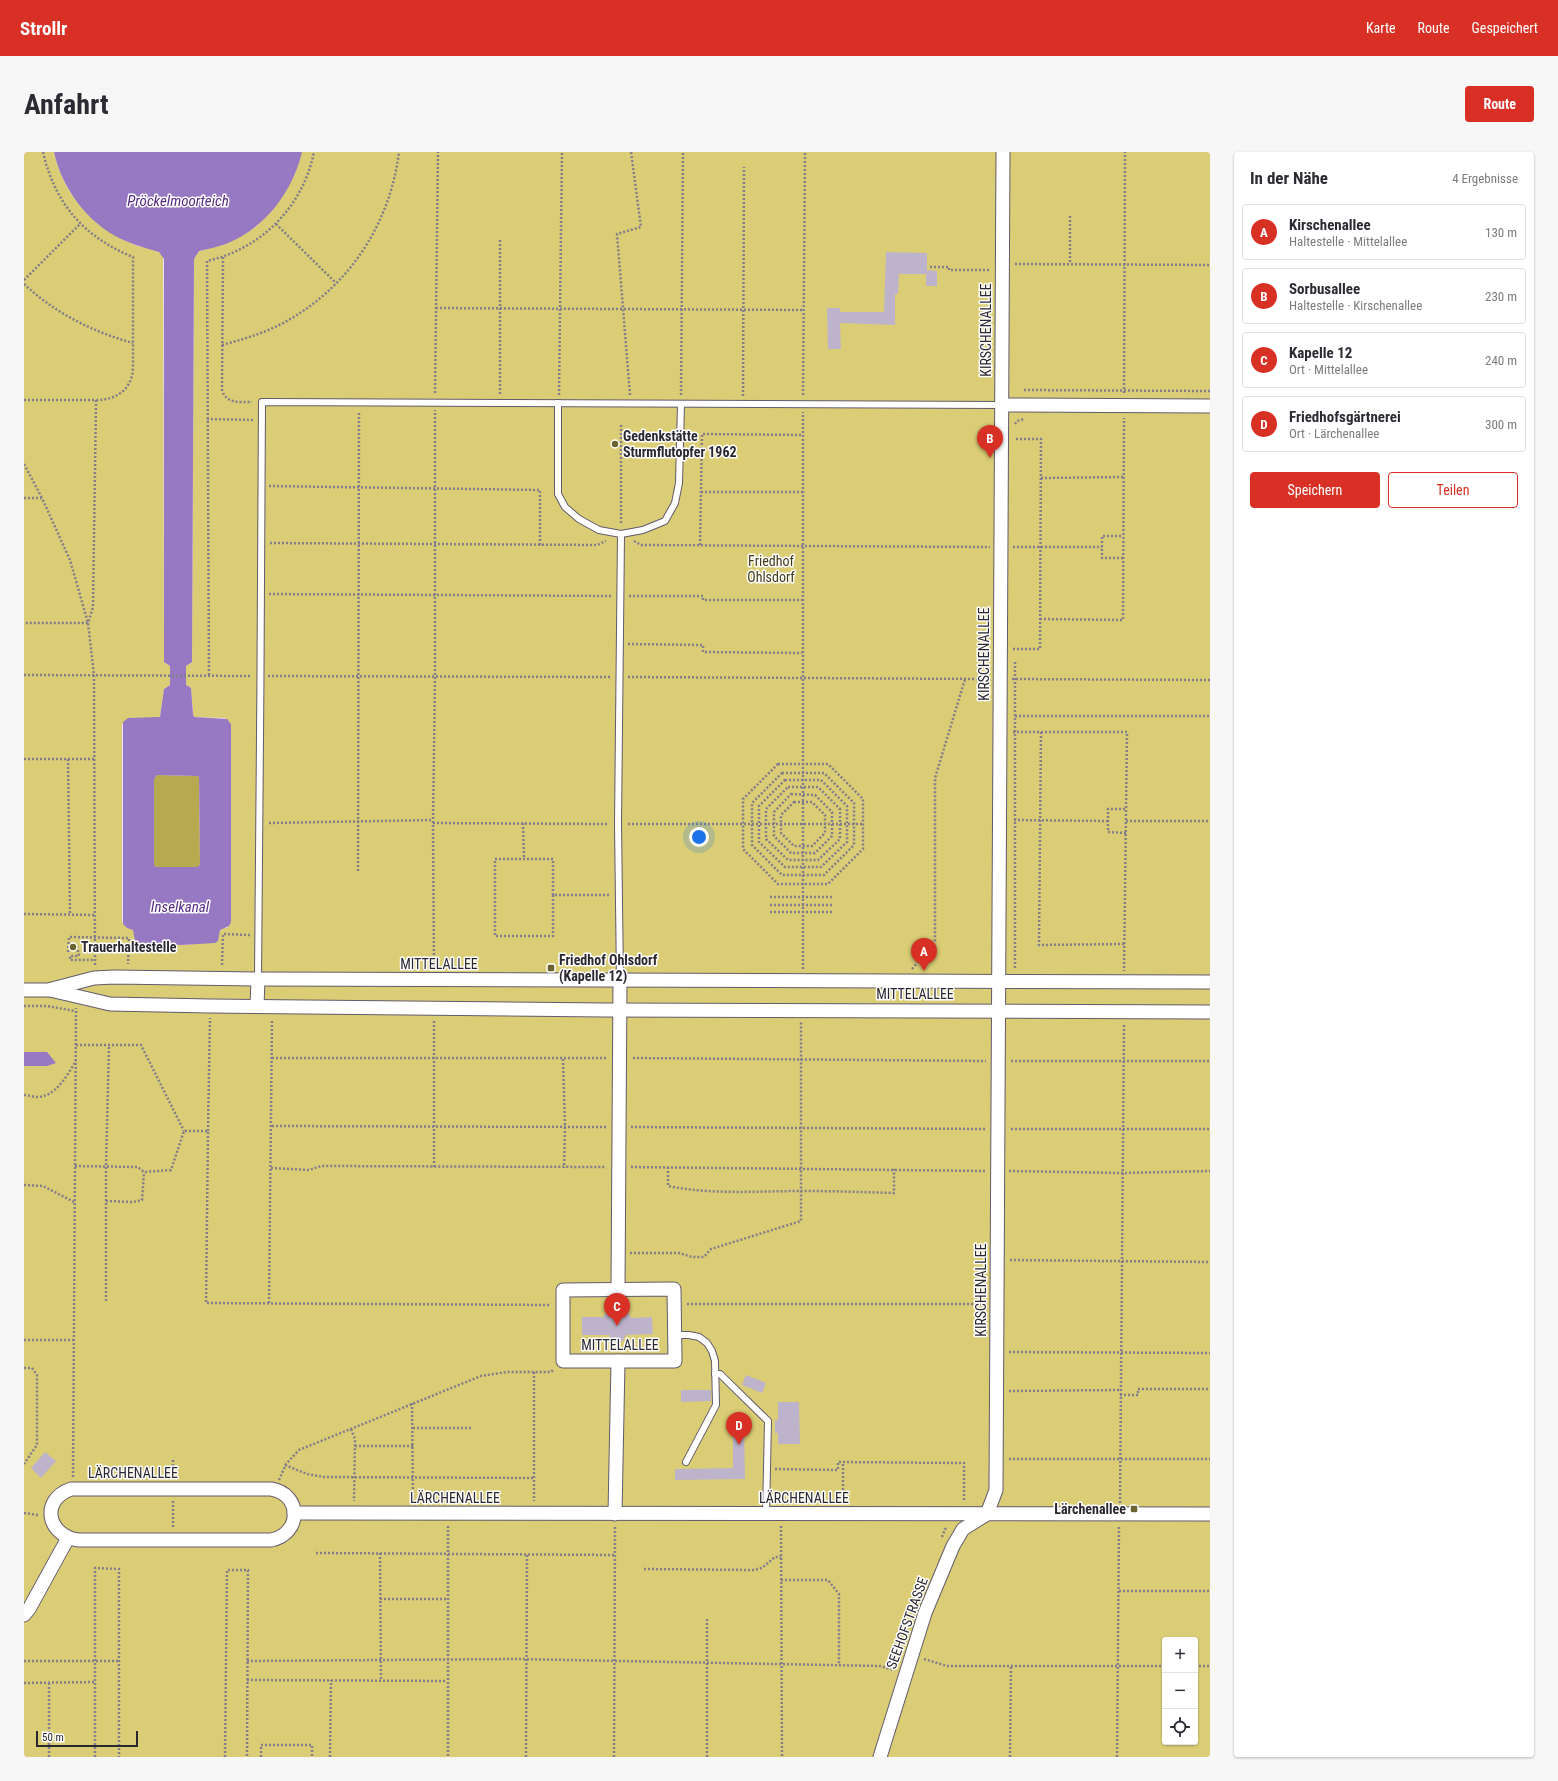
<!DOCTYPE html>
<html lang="de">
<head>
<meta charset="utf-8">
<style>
	:root { --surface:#fff; --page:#f7f7f7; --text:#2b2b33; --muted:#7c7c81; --line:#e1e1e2; --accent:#d93025 }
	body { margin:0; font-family:"Roboto Condensed",sans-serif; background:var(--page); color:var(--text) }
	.controls { position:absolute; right:12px; bottom:12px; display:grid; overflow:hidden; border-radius:4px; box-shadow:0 1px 3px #0004 }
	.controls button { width:36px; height:36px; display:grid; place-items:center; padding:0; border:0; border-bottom:1px solid var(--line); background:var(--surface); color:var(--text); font:20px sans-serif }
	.scale { position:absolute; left:12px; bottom:10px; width:102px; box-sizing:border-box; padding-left:4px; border:2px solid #2a272f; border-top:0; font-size:11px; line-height:14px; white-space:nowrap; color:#2a272f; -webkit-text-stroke:3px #fff; paint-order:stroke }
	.you { position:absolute; left:675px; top:685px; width:14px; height:14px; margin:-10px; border:3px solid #fff; border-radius:50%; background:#1a73e8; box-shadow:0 0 0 6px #1a73e833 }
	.badge { display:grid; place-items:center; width:26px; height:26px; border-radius:50%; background:var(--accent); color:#fff; font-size:13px; font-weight:700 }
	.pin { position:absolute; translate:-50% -33px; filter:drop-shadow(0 1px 2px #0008) }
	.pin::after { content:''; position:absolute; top:21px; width:14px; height:12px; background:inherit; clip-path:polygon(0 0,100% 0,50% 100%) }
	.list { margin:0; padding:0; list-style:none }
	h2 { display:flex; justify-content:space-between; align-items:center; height:52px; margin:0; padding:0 16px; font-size:17px }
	h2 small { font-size:13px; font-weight:400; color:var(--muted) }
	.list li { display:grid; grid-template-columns:26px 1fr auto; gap:12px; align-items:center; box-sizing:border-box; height:56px; margin:0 8px 8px; padding:0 8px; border:1px solid var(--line); border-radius:4px }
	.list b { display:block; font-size:15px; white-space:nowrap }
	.list p { margin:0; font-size:13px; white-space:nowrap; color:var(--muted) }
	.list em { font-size:13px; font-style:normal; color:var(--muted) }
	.actions { display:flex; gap:8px; padding:12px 16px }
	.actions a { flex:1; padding:9px 0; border:1px solid var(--accent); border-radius:4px; text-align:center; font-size:14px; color:var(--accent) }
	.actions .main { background:var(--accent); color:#fff }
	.icon { flex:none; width:22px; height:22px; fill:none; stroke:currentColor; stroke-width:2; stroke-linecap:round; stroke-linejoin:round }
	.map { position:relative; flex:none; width:1186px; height:1605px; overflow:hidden; border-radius:4px }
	header { display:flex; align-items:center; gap:24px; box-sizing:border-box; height:56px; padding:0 20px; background:var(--accent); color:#fff }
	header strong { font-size:19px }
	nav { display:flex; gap:22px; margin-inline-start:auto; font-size:14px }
	.intro { display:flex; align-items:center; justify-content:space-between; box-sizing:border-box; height:96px; padding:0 24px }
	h1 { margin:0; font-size:28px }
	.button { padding:10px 18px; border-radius:4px; background:var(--accent); color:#fff; font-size:14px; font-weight:700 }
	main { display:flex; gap:24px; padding:0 24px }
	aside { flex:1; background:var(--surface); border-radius:4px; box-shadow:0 1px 3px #0004 }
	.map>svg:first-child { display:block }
	.green { fill:#dacd75; fill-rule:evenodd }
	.forest { fill:#b6a94f }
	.water { fill:#9778c2; fill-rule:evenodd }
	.building { fill:#bdb4cb }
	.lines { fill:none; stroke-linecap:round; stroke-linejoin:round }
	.lane-casing { stroke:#625b6e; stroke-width:8 }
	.street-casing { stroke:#625b6e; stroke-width:15 }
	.path { stroke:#837d8c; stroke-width:2.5; stroke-dasharray:2 2; stroke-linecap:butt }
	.lane { stroke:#fff; stroke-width:6 }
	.street { stroke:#fff; stroke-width:13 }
	.poi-dot { fill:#6b6430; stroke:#fff; stroke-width:1.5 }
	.labels { text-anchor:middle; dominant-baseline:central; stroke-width:3; stroke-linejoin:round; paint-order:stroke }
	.street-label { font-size:14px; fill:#2a272f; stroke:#fff }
	.poi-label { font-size:14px; font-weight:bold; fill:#2a272f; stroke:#fff; text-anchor:start }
	.park-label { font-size:14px; fill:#413b15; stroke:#fff }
	.water-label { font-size:15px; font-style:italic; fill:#552a82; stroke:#fff }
</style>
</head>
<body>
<header>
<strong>Strollr</strong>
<nav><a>Karte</a><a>Route</a><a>Gespeichert</a></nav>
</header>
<div class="intro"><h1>Anfahrt</h1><a class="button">Route</a></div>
<main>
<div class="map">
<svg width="1186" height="1605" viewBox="0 0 1186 1605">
	<rect width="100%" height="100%" fill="#eae1f9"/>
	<path class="green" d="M0,0H30C39,43 69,75 109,92C117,96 134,96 139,104L140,510L146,514V533L140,537L136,565L98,572V770L103,776H107L111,780V788L113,790L157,793L193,790L195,780L198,776H203L207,770V572L201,566L170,565L169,562L167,536L162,533V514L168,510L170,107L175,99L202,92L224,80L234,73L270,24L278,0H1186V1605H0V914H23V900H0ZM1141,1488H1171V1590H1141Z"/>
	<polygon class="forest" points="133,623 173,624 175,625 176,712 174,715 133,715 130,714 130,627"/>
	<g class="water">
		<path d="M30,0H278C268,41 241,76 202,92C193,95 184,97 175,99L170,107L168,510L162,514V533L167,536L169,562L170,565L203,567L207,572V770L205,774L196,778L194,789L191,791L157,793L114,791L111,789L109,778L103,776L99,772V570L104,566L136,565L140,537L146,533V514L140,510V107L135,100C122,96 110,93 97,87C64,71 38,37 30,0ZM133,623L173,624L175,625L176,712L174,715H133L130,714V627Z"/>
		<polygon points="0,900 23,900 32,911 23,914 0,914"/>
	</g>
	<g class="building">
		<polygon points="862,100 903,101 903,118 913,119 913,134 902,134 902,122 875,122 874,142 871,142 871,173 816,171 817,197 804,197 803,156 816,156 816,160 860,160"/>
		<polygon points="601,1155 607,1166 628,1165 629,1182 602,1183 598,1190 588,1190 585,1183 558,1183 558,1165 579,1165 585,1156"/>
		<polygon points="722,1223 742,1231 738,1241 718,1233"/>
		<polygon points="657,1238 687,1238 687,1249 657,1250"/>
		<polygon points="754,1250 775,1250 776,1292 754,1292 754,1281 751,1281 751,1268 754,1268"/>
		<polygon points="709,1271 720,1271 721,1327 651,1328 651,1317 709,1316"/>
		<polygon points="21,1300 32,1309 17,1326 7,1316"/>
	</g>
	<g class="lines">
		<defs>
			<g id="lane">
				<polyline points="534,251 534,342 541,355 555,367 575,378 597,382 619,378 641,369 651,351 655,331 657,252"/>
				<path d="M234,827C237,635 236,442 238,250L978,253"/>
				<polyline points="596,828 594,672 597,382"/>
				<polyline points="651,1183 665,1183 675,1185 683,1191 688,1199 691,1209 692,1253 662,1310"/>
				<polyline points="691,1222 696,1222 744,1269 742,1362"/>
			</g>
			<g id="street">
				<polyline points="978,253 1186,254"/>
				<polyline points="0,838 24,838 70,826 90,825 234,827 1186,830"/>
				<polyline points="26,838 86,852 186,854 581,858 1186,860"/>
				<polyline points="233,854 234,827"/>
				<polyline points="594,1137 596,828"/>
				<polygon points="650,1137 651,1209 539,1209 539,1138"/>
				<path d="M47,1337H247C278,1342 278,1382 247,1388H54C23,1383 16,1348 47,1337Z"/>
				<polyline points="270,1361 1186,1362"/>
				<polyline points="591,1362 594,1209"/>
				<polyline points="963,1362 972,1338 979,0"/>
				<polyline points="0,1463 5,1457 44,1386"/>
				<polyline points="856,1605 901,1461 929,1394 939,1377 963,1362"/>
			</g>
		</defs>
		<use href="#lane" class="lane-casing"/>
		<use href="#street" class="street-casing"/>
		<g class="path">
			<path d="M19,0C31,52 60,85 109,105V216C108,238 92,248 72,248"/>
			<polyline points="1046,64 1046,112"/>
			<polyline points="252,72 312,131"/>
			<path d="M199,105L198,238C202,252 216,250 228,250"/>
			<polyline points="991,112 1186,113"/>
			<polyline points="906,115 925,115 925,118 966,118"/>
			<polyline points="0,128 56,72"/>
			<path d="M0,132C31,161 69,180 109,191"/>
			<polyline points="412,156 780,158"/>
			<path d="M198,193C220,187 241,181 261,170C325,135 366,72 375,0"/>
			<polyline points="1000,238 1186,239"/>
			<polyline points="411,241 414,0"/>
			<polyline points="1100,241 1101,0"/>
			<polyline points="476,242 476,87"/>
			<polyline points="535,243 538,0"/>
			<polyline points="606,243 593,82 617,75 607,0"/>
			<polyline points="657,243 659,0"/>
			<polyline points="779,243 781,0"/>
			<polyline points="719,244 720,15"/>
			<polyline points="0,248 72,248 69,455 64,471 0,471"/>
			<polyline points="183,267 229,268"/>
			<polyline points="991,272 993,269 1000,267"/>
			<polyline points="597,273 597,373"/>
			<polyline points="0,312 18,346"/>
			<polyline points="1017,326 1100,325"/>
			<polyline points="245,334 516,338 516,393"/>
			<polyline points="677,340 779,340"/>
			<polyline points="0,346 18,346 46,408 64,471 70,523 71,813"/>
			<polyline points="610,389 617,393 966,395"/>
			<polyline points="246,391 573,393 582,389"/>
			<polyline points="676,393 678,282 779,283"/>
			<polyline points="989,395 1078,395"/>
			<polyline points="1099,406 1078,406 1078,384 1099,384"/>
			<polyline points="245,442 588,444"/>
			<polyline points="605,444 679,444 679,448 778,448"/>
			<polyline points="1016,467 1099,468 1100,266"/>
			<polyline points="604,492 679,493 679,500 778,501"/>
			<polyline points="989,497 1016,497 1017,287 990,287"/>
			<polyline points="0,523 227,524"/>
			<path d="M185,523L183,109C237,97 279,55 290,0"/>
			<polyline points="244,524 587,525"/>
			<polyline points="604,525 963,527"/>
			<polyline points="988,527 1186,528"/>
			<polyline points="991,564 1186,564"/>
			<polyline points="989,580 1103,580 1100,819"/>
			<polyline points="1017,580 1015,793 1101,792"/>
			<polyline points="0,607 71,607"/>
			<polyline points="44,607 46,763"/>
			<polygon points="754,612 804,612 839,647 839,697 804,732 754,732 719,697 719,647"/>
			<polygon points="758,621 800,621 830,651 830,693 800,723 758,723 728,693 728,651"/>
			<polygon points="761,628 797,628 823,654 823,690 797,715 761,715 735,690 735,654"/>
			<polygon points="764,635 794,635 816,657 816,687 794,708 764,708 742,687 742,657"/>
			<polygon points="767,642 791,643 808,660 808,684 791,701 767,701 750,684 750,660"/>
			<polygon points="770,650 788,650 801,663 801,681 788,694 770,694 757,681 757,663"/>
			<polyline points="990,668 1084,669"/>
			<polyline points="1102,669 1186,669"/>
			<polyline points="245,671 409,668"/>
			<polyline points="409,671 585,672"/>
			<polyline points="499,671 500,707"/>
			<polyline points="604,672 839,672"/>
			<polyline points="1102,681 1084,680 1084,657 1102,657"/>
			<polyline points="334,719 335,260"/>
			<polyline points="529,743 529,784 471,784 471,707 529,707 529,743 586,743"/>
			<polyline points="746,745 810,745"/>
			<polyline points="746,753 810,753"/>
			<polyline points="746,760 810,760"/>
			<polyline points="0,762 71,763"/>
			<polyline points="45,794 53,794 55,804 46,804 46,808 71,808"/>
			<polyline points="44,800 45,785 105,786 104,812"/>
			<polyline points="198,813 199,782 226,783"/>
			<polyline points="410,815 409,671 411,525 411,258"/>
			<polyline points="991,816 991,509"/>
			<polyline points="779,817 779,260"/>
			<polyline points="888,817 911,789 911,626 941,527"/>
			<polyline points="0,854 23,854 51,859"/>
			<polyline points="52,893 117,893 160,979"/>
			<polyline points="248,906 584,906"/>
			<polyline points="609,906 962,909"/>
			<polyline points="539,907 541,975 540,1016"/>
			<polyline points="987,909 1186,909"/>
			<path d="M0,943C4,943 9,945 13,945C32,945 43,923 52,909"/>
			<polyline points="248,974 584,975"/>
			<polyline points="607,975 962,977"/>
			<polyline points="987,977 1186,977"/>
			<polyline points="184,979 186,866"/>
			<polyline points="51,1014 114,1015 120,1020 147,1018 160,979 184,979 182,1151 526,1153"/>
			<polyline points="410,1015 410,869"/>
			<polyline points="607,1015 962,1019"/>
			<path d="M644,1015V1034C689,1043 733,1039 778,1039C809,1039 839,1040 870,1041V1017"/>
			<polyline points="247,1016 285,1018 297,1014 582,1015"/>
			<polyline points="985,1019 1098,1021 1186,1019"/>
			<polyline points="0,1033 19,1034 50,1050"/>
			<polyline points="82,1049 109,1050 118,1048 120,1020"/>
			<polyline points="606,1101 655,1101 668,1105 680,1105 687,1097 777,1069 777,870"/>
			<polyline points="986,1108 1186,1110"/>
			<polyline points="82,1149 82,1014 85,893"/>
			<polyline points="245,1151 248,867"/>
			<polyline points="663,1152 960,1152"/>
			<polyline points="0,1188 49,1188"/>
			<polyline points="985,1200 1186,1201"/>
			<polyline points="0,1216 8,1216 13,1223 13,1293 0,1312"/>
			<polyline points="510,1220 510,1349"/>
			<polyline points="985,1239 1096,1238"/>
			<polyline points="1096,1243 1114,1243 1114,1237 1186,1237"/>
			<polyline points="388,1251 389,1349"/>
			<polyline points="389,1276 447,1276"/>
			<polyline points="327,1277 331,1287 330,1349"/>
			<polyline points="331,1294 389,1294"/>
			<polyline points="985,1307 1186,1307"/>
			<polyline points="149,1308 149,1326"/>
			<polyline points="261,1313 283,1322 300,1325 510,1326"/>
			<polyline points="751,1317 814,1318 814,1310 940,1311 940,1350"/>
			<polyline points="49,1325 52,856"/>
			<polyline points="255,1328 262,1312 275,1298 457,1224 483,1220 527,1220 530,1217"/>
			<polyline points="149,1349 149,1376"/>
			<polyline points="819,1350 819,1310"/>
			<polyline points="1096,1351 1100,872"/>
			<polyline points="0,1361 14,1363"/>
			<polyline points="424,1374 424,1605"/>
			<polyline points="757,1374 758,1605"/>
			<polyline points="918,1385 921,1377 924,1377"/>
			<polyline points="292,1401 590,1403"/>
			<polyline points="356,1401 357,1529"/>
			<polyline points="620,1417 730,1418 738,1416 751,1405 757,1405"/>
			<polyline points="757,1428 804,1428 815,1442 815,1513"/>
			<polyline points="1095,1439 1186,1439"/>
			<polyline points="356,1447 423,1447"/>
			<polyline points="900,1507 923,1514 1141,1514"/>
			<polyline points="0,1509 95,1509"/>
			<polyline points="223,1509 493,1507 856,1514 870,1518"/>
			<polyline points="1171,1514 1186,1514"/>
			<polyline points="223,1528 423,1529"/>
			<polyline points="0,1531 71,1530"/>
			<polyline points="25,1531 25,1605"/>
			<polyline points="71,1605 71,1416 95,1417 95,1605"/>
			<polyline points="201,1605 203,1418 224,1418 223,1605"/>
			<polyline points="237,1605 237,1593 288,1593 288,1605"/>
			<polyline points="306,1605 307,1528"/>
			<polyline points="502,1605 503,1403"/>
			<polyline points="590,1605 591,1374"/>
			<polyline points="683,1605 683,1467"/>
			<polyline points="986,1605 987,1514"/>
			<polyline points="1093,1605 1095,1374"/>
		</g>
		<use href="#lane" class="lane"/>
		<use href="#street" class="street"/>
	</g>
	<g class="poi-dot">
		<circle cx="591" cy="292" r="4"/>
		<circle cx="49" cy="795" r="4"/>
		<rect x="523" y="812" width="8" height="8" rx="2"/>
		<rect x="1106" y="1353" width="8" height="8" rx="2"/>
	</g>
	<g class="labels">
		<g class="street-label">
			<text transform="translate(962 178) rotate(-90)">KIRSCHENALLEE</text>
			<text transform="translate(960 502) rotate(-90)">KIRSCHENALLEE</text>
			<text x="415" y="812">MITTELALLEE</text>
			<text x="891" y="842">MITTELALLEE</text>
			<text transform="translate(957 1138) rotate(-90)">KIRSCHENALLEE</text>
			<text x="596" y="1193">MITTELALLEE</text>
			<text x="109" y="1321">LÄRCHENALLEE</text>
			<text x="431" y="1346">LÄRCHENALLEE</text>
			<text x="780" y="1346">LÄRCHENALLEE</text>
			<text transform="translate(883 1471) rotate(-70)">SEEHOFSTRASSE</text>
		</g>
		<g class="poi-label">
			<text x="599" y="284">Gedenkstätte<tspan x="599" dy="16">Sturmflutopfer 1962</tspan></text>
			<text x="57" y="795">Trauerhaltestelle</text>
			<text x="535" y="808">Friedhof Ohlsdorf<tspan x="535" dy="16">(Kapelle 12)</tspan></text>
			<text x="1102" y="1357" text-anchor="end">Lärchenallee</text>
		</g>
		<g class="park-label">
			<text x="747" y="409">Friedhof<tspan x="747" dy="16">Ohlsdorf</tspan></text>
		</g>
		<g class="water-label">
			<text x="154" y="49">Pröckelmoorteich</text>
			<text x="156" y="755">Inselkanal</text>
		</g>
	</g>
</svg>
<div class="controls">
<button>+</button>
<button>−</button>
<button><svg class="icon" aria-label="locate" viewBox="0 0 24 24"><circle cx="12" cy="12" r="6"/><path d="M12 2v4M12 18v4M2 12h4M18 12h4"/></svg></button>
</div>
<div class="scale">50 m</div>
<div class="you"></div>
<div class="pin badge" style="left:900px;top:819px">A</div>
<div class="pin badge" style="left:966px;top:306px">B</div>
<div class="pin badge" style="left:593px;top:1174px">C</div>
<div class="pin badge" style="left:715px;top:1293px">D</div>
</div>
<aside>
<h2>In der Nähe<small>4 Ergebnisse</small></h2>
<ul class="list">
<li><span class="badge">A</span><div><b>Kirschenallee</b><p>Haltestelle · Mittelallee</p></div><em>130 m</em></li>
<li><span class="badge">B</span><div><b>Sorbusallee</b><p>Haltestelle · Kirschenallee</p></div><em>230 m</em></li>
<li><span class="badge">C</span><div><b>Kapelle 12</b><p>Ort · Mittelallee</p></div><em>240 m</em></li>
<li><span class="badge">D</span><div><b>Friedhofsgärtnerei</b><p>Ort · Lärchenallee</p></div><em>300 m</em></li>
</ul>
<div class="actions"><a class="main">Speichern</a><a>Teilen</a></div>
</aside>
</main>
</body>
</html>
